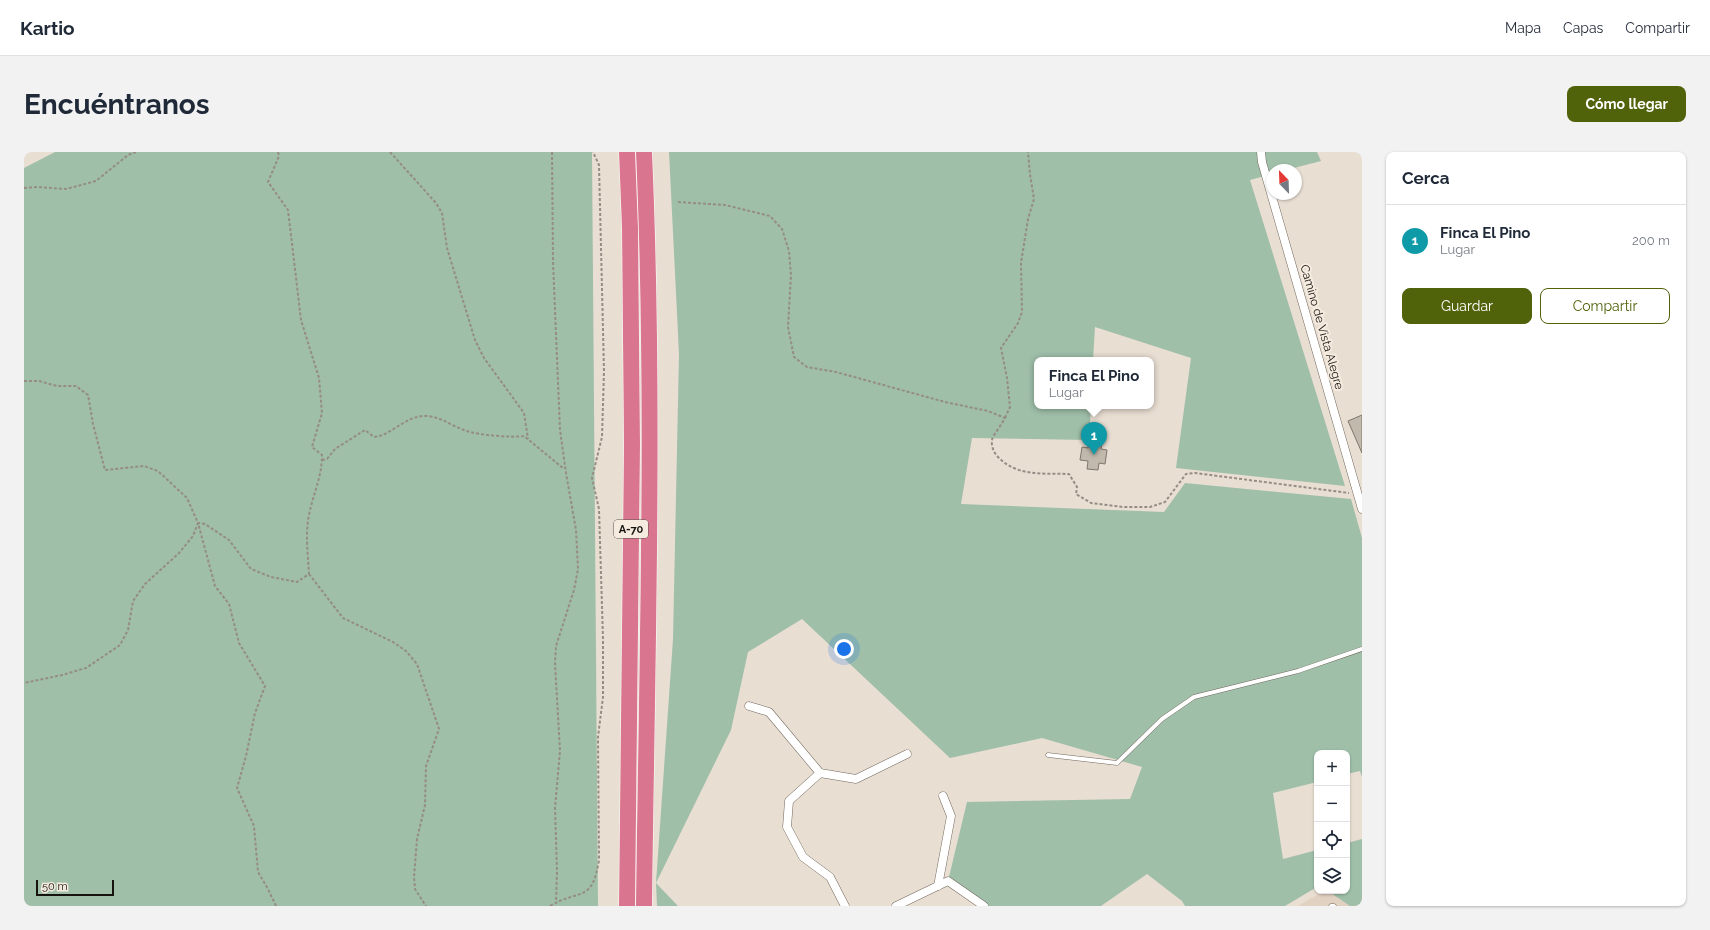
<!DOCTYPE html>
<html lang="es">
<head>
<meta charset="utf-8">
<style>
	:root { --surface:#fff; --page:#f2f2f3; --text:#1f2937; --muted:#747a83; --line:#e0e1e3; --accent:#50620a }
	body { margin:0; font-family:Raleway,sans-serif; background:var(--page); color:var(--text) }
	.controls { position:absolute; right:12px; bottom:12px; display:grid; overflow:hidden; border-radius:8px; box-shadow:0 1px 3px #0004 }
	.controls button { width:36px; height:36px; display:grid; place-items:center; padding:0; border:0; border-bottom:1px solid var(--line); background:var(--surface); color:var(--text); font:20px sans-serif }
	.compass { position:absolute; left:1242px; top:12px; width:36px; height:36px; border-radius:50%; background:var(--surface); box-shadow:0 1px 3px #0004; rotate:337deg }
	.scale { position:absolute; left:12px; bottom:10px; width:78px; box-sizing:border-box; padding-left:4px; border:2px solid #171410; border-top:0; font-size:11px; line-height:14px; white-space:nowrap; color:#171410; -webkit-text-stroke:3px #f6ebdf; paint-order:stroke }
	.you { position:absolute; left:820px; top:497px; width:14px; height:14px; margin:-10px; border:3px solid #fff; border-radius:50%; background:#1a73e8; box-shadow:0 0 0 6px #1a73e833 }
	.badge { display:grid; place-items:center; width:26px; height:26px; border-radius:50%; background:var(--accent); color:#fff; font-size:13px; font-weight:700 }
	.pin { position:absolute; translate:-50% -33px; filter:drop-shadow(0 1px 2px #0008) }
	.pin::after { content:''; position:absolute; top:21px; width:14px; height:12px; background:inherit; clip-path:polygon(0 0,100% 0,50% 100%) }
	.popup { position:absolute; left:1010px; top:205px; width:120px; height:52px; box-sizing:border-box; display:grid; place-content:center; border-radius:8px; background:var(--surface); filter:drop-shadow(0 1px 3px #0005); font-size:13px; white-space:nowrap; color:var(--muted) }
	.popup b { font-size:15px; color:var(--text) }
	.popup::after { content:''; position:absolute; left:50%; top:100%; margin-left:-8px; border:8px solid transparent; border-top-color:var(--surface) }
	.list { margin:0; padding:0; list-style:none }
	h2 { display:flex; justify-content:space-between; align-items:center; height:52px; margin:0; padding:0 16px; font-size:17px }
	h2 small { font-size:13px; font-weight:400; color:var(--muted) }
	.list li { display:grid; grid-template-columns:26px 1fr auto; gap:12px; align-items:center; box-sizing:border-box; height:72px; padding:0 16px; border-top:1px solid var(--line) }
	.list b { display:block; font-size:15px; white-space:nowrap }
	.list p { margin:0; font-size:13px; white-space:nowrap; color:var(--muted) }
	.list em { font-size:13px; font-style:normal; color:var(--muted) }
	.actions { display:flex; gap:8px; padding:12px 16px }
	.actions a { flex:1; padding:9px 0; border:1px solid var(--accent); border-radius:8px; text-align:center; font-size:14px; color:var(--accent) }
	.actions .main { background:var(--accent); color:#fff }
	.icon { flex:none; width:22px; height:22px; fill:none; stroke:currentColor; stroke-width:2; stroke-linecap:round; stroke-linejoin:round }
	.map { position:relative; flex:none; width:1338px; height:754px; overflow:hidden; border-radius:8px }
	header { display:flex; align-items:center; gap:24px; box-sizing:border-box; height:56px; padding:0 20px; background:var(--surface); border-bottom:1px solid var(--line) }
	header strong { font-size:19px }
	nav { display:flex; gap:22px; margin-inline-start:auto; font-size:14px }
	.intro { display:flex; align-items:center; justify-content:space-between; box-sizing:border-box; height:96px; padding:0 24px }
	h1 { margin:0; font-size:28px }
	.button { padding:10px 18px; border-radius:8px; background:var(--accent); color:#fff; font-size:14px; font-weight:700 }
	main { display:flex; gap:24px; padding:0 24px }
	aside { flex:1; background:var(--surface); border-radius:8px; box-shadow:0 1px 3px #0004 }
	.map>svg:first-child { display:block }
	.built { fill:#e1d1c0 }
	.green { fill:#9fbfa9 }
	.building { fill:#c2b9ad; stroke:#7f766c }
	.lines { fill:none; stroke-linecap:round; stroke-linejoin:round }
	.lane-casing { stroke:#71675d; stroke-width:5 }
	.street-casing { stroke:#71675d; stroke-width:9 }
	.highway-casing { stroke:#fff; stroke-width:17 }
	.path { stroke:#958d84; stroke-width:2; stroke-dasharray:3 2; stroke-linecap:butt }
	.lane { stroke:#fff; stroke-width:4 }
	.street { stroke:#fff; stroke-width:8 }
	.highway { stroke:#d9758e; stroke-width:16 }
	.labels { text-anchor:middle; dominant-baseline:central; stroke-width:4; stroke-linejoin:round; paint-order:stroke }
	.shield { fill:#f6ebdf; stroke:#5a544e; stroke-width:1 }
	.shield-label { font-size:11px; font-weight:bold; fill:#171410 }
	.street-label { font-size:12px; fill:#171410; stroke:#f6ebdf }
</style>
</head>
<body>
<header>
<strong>Kartio</strong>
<nav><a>Mapa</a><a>Capas</a><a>Compartir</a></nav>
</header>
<div class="intro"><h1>Encuéntranos</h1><a class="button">Cómo llegar</a></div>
<main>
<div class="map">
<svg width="1338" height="754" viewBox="0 0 1338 754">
	<rect width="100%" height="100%" fill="#e9ded2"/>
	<polygon class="built" points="1300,739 1304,739 1326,754 1274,754"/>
	<g class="green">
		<polygon points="31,0 568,0 574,754 0,754 0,16"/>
		<polygon points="645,0 1293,0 1297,9 1262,18 1248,18 1248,22 1226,28 1321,334 1152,316 1167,206 1071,175 1069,208 1013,208 1013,254 1067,254 1065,288 948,286 937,352 1140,360 1161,331 1327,347 1338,386 1338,625 1336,619 1323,622 1323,601 1293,601 1293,630 1249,641 1259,707 1293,698 1293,735 1261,754 1161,754 1158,749 1123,722 1077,754 960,754 924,729 943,650 1106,647 1118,615 1018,586 926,606 778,467 724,500 707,578 632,731 654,754 633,754 632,731 649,487 655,202"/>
		<polygon points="1338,687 1338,754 1326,754 1304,739 1323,739 1323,691"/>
	</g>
	<g class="building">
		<polygon points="1338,263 1338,301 1324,269"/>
		<polygon points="1065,288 1078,289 1077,297 1083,298 1081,312 1075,311 1074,318 1063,317 1064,309 1056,308 1058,295 1064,296"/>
	</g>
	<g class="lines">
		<defs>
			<g id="lane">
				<polyline points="1024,603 1093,611 1138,567 1170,545 1274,519 1338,497"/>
				<polyline points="1307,754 1310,754"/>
			</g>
			<g id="street">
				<polyline points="1237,0 1238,10 1338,357"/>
				<polyline points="725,554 745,560 796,621 832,627 883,602"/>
				<polyline points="796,621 765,649 763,675 779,705 806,725 821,754"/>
				<polyline points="914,734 927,664 919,644"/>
				<polyline points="872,754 924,729 960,754"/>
			</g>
			<g id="highway">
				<path d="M620,0C631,251 623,503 620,754"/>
				<polyline points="603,754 608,293 606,76 603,0"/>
			</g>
		</defs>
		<use href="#lane" class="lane-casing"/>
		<use href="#street" class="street-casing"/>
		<use href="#highway" class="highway-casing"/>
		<g class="path">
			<polyline points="366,0 412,51 418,61 423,96 451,188 460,206 500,261 504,287"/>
			<polyline points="528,0 529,110 536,278 542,321 552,378 554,417 550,438 532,494 531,511 536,599 531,656 533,719 532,751"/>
			<polyline points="0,36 13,35 42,37 72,29 104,3 112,0"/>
			<path d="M654,50L701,53L746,64L758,77L765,99L767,123L764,175L770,205L783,215L812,220L921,250L964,259L981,266C978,272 969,283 968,288C967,294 970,301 974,305C993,325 1020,321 1045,322L1053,335L1052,342L1067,351L1099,355H1126L1141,350L1162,322L1171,321L1325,341"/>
			<polyline points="0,229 15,229 33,234 52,234 64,243 69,272 81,318 120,314 134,319 163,346 174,371 169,384 155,401 121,432 109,449 104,478 96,493 62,516 38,523 0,531"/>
			<polyline points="981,266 986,255 983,226 977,196 994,171 998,160 997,111 1004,67 1010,47 1006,22 1004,0"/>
			<path d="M298,308L303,307L311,297L341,278L350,285C369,283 381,263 403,264C418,265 429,275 443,279C453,283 489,286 500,284L540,317"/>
			<polyline points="285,422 319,466 369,490 382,499 393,512 415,577 402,614 401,653 393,687 390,725 391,737 402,754"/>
			<path d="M252,754L244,737L234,720L230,674L213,636L222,604L231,561L241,534L215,491L205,452L191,434L174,371L181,372L205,388L227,417L247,425L273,430L285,422C284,403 281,382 285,363C289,342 298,325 298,303L288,295L298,261L295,226L277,168L264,58L244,30L255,4L254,0"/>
			<path d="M526,754C556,736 568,752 575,708L574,585L579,545V487L575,357L568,326L578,285L580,219L575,13L569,0"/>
		</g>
		<use href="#lane" class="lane"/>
		<use href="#street" class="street"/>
		<use href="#highway" class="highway"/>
	</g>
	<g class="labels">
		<rect class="shield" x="590" y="368" width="34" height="18" rx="3"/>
		<g class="shield-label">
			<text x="607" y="377">A-70</text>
		</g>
		<g class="street-label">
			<text transform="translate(1298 175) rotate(74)">Camino de Vista Alegre</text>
		</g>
	</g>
</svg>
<div class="controls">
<button>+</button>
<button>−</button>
<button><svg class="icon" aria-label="locate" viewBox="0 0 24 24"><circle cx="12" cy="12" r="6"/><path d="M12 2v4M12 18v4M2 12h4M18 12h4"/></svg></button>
<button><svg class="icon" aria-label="layers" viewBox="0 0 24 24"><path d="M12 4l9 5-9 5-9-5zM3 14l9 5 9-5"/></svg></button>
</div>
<svg class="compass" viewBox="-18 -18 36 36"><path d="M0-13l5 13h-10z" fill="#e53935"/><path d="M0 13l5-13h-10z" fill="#747a83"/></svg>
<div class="scale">50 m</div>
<div class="you"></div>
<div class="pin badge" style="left:1070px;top:303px;background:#0f9aa8">1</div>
<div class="popup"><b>Finca El Pino</b>Lugar</div>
</div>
<aside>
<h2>Cerca<small></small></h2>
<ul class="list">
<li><span class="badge" style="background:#0f9aa8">1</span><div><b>Finca El Pino</b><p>Lugar</p></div><em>200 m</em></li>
</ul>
<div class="actions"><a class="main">Guardar</a><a>Compartir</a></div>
</aside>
</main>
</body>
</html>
